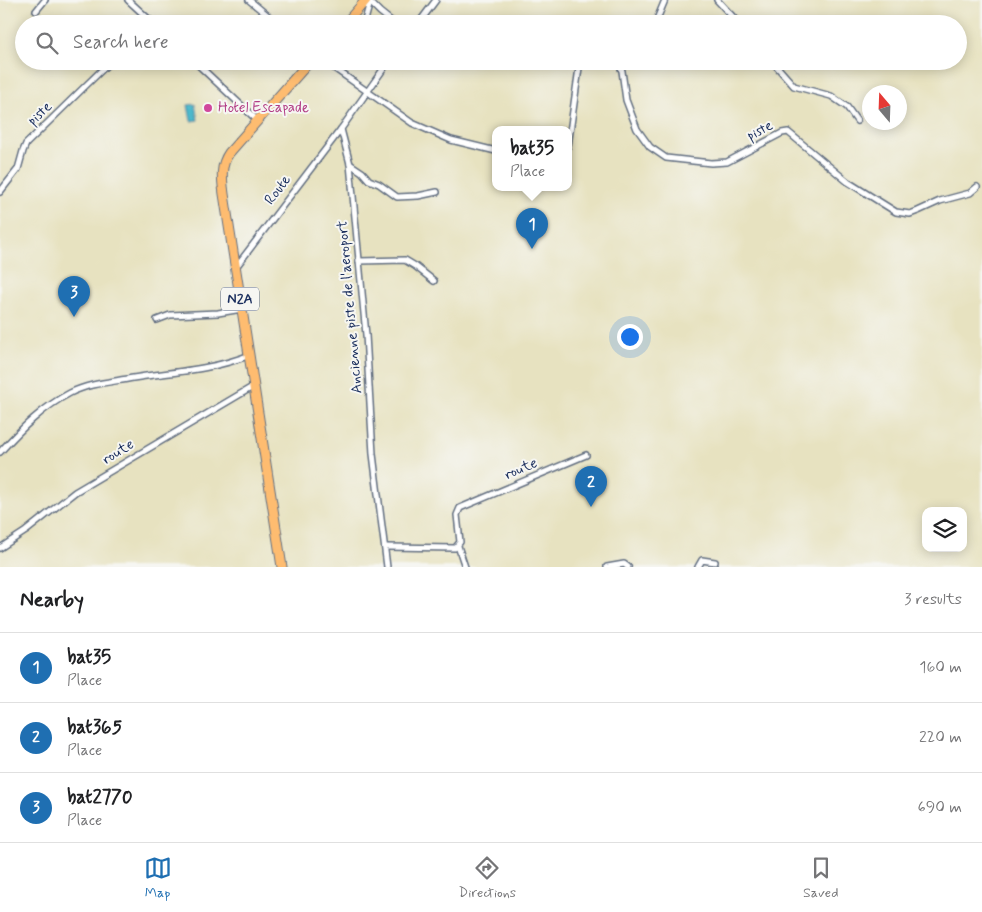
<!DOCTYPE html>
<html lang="en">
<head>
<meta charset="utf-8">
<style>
	:root { --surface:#fff; --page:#f2f2f2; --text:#202124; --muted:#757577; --line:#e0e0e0; --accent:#1f6fb2 }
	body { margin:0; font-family:Mynerve,sans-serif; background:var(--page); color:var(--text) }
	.controls { position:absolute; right:15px; bottom:15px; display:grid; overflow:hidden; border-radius:10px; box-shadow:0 2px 12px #0003 }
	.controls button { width:45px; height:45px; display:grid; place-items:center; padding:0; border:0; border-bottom:1px solid var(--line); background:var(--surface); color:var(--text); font:25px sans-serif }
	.compass { position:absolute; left:862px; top:85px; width:45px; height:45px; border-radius:50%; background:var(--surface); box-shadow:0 2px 12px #0003; rotate:341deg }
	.you { position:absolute; left:629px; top:336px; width:18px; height:18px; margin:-12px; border:4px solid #fff; border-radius:50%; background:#1a73e8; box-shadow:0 0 0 8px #1a73e833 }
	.badge { display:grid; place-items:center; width:32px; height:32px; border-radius:50%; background:var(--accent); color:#fff; font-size:16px; font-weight:700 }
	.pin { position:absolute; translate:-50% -41px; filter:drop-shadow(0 1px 2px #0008) }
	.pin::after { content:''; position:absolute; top:26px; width:18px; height:15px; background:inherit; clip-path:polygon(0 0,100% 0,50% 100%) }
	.popup { position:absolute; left:492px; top:126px; width:80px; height:65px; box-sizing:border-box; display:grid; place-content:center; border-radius:10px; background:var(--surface); filter:drop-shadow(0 1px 4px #0005); font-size:16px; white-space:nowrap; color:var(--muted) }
	.popup b { font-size:19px; color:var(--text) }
	.popup::after { content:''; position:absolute; left:50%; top:100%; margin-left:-10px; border:10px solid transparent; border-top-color:var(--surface) }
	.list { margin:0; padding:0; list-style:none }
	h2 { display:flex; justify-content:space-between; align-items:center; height:65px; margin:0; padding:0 20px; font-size:21px }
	h2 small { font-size:16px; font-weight:400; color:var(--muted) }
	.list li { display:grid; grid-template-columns:32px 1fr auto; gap:15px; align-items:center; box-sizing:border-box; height:70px; padding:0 20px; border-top:1px solid var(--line) }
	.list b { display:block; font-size:19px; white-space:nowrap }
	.list p { margin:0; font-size:16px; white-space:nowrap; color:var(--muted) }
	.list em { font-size:16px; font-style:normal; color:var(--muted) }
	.icon { flex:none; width:28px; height:28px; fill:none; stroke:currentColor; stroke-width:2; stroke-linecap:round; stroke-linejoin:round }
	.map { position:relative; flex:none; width:982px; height:567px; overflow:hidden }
	.search { position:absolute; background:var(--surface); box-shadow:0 2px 12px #0003; left:15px; right:15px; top:15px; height:55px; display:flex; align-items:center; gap:12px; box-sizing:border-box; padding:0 18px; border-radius:28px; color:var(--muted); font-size:19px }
	.sheet { height:275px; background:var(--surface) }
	nav { display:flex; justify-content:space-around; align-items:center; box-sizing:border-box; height:70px; border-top:1px solid var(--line); background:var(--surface); font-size:14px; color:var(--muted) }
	nav a { display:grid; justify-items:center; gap:2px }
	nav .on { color:var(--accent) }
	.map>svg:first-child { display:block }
	.water { fill:#4eb8cb; stroke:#347494 }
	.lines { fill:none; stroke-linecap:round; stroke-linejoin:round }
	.minor-casing { stroke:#626e80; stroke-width:8 }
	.trunk-casing { stroke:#626e80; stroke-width:11 }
	.minor { stroke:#fff; stroke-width:5 }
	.trunk { stroke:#febc70; stroke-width:9 }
	.hotel-dot { fill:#d1479c; stroke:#f6f6f2; stroke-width:2 }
	.labels { text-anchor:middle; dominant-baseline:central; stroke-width:4; stroke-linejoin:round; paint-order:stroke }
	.shield { fill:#f6f6f2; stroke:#5d6b8a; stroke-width:1 }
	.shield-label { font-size:14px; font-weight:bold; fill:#1b2f5e }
	.hotel-label { font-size:15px; fill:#b23c85; stroke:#f6f6f2; text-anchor:start }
	.street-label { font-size:15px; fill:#1b2f5e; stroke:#f6f6f2 }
</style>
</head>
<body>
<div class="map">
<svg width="982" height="567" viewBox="0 0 982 567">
	<rect width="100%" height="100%" fill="#f6f6f2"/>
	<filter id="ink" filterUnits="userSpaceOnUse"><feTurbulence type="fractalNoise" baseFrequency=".02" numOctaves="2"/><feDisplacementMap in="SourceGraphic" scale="10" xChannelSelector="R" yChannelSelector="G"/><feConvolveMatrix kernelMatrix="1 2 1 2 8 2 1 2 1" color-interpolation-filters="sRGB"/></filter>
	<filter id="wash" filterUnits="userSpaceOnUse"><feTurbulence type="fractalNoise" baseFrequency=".0096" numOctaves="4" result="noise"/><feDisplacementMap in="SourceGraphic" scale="20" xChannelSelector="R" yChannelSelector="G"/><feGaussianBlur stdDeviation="1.12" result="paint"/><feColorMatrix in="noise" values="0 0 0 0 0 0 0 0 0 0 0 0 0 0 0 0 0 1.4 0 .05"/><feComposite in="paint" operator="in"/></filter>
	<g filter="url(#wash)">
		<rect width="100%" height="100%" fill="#e7e2c0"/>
		<polygon class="water" points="195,104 198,120 191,121 188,105"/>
	</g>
	<g filter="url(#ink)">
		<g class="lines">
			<defs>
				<g id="minor">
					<polyline points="128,0 154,24"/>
					<polyline points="249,0 278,24"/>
					<polyline points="368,0 380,12 395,24"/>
					<polyline points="717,0 731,15 724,24"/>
					<polyline points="36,11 45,0"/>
					<polyline points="731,15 739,24"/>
					<polyline points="364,24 370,2"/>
					<polyline points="418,24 436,0"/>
					<polyline points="655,24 665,0"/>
					<polyline points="194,61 258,121"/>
					<polyline points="324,61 412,123 451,140 496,151"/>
					<polyline points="618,61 622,71 626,100 637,129 650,147 666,158 711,163 727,162 782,133 788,132 848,182 896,212 910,214 918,211 940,201 970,193 977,187"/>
					<polyline points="772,61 794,86 831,96 847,107 857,121"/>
					<polyline points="568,146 580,61"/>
					<polyline points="350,164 362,172 369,180 379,184 397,197 418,196 437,192"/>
					<polyline points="0,192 18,169 23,151 26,144 111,61"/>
					<polyline points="359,261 405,260 415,266 434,281"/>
					<polyline points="236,267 341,129"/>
					<polyline points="157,320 170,315 218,313 242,309"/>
					<path d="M0,452C21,429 43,407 70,393C90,383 112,382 133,378C173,372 212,370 250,355"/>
					<polyline points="458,546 465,567"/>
					<polyline points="386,547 455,548 460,542 457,515 460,508 586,455"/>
					<polyline points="0,548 26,531 75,492 254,386"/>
					<polyline points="387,567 373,454 366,335 350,164 341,129 389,61"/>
					<polyline points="607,567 624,564 628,567"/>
					<polyline points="698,567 702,560 715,562"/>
				</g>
				<g id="trunk">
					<polyline points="345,24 366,0"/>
					<path d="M282,567L224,194C222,179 220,166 229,153L310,61"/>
				</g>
			</defs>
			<use href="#minor" class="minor-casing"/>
			<use href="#trunk" class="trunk-casing"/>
			<use href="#minor" class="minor"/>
			<use href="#trunk" class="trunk"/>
		</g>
	</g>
	<circle class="hotel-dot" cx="208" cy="108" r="5"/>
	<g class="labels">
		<rect class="shield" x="221" y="287.5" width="38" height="23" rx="4"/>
		<g class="shield-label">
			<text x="240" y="299">N2A</text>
		</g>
		<g class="hotel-label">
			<text x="218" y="108">Hotel Escapade</text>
		</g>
		<g class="street-label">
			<text transform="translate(40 114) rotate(-44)">piste</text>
			<text transform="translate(760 131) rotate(-28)">piste</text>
			<text transform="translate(278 190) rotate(-53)">Route</text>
			<text transform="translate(350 307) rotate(-95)">Ancienne piste de l'aeroport</text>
			<text transform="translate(118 452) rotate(-31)">route</text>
			<text transform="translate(521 469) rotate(-23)">route</text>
		</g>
	</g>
</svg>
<div class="controls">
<button><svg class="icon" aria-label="layers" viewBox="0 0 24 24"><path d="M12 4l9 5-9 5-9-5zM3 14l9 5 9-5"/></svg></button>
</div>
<svg class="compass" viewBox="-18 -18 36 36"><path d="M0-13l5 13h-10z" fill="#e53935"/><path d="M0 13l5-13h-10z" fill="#757577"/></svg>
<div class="you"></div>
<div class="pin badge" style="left:532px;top:249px">1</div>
<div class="popup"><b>bat35</b>Place</div>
<div class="pin badge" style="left:591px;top:507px">2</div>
<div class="pin badge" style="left:74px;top:317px">3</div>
<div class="search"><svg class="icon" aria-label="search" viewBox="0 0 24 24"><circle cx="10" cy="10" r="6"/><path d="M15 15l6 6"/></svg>Search here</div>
</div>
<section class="sheet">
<h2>Nearby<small>3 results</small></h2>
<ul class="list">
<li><span class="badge">1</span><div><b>bat35</b><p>Place</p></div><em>160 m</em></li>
<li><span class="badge">2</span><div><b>bat365</b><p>Place</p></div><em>220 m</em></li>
<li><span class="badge">3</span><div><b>bat2770</b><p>Place</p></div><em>690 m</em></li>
</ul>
</section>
<nav>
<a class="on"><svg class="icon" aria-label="map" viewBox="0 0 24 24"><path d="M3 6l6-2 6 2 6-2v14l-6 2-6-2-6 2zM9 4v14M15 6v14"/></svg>Map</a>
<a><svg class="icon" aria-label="directions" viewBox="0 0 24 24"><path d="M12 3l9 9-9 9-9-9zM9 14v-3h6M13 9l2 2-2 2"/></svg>Directions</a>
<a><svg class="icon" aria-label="saved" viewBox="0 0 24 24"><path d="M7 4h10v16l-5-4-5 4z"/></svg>Saved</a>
</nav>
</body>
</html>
